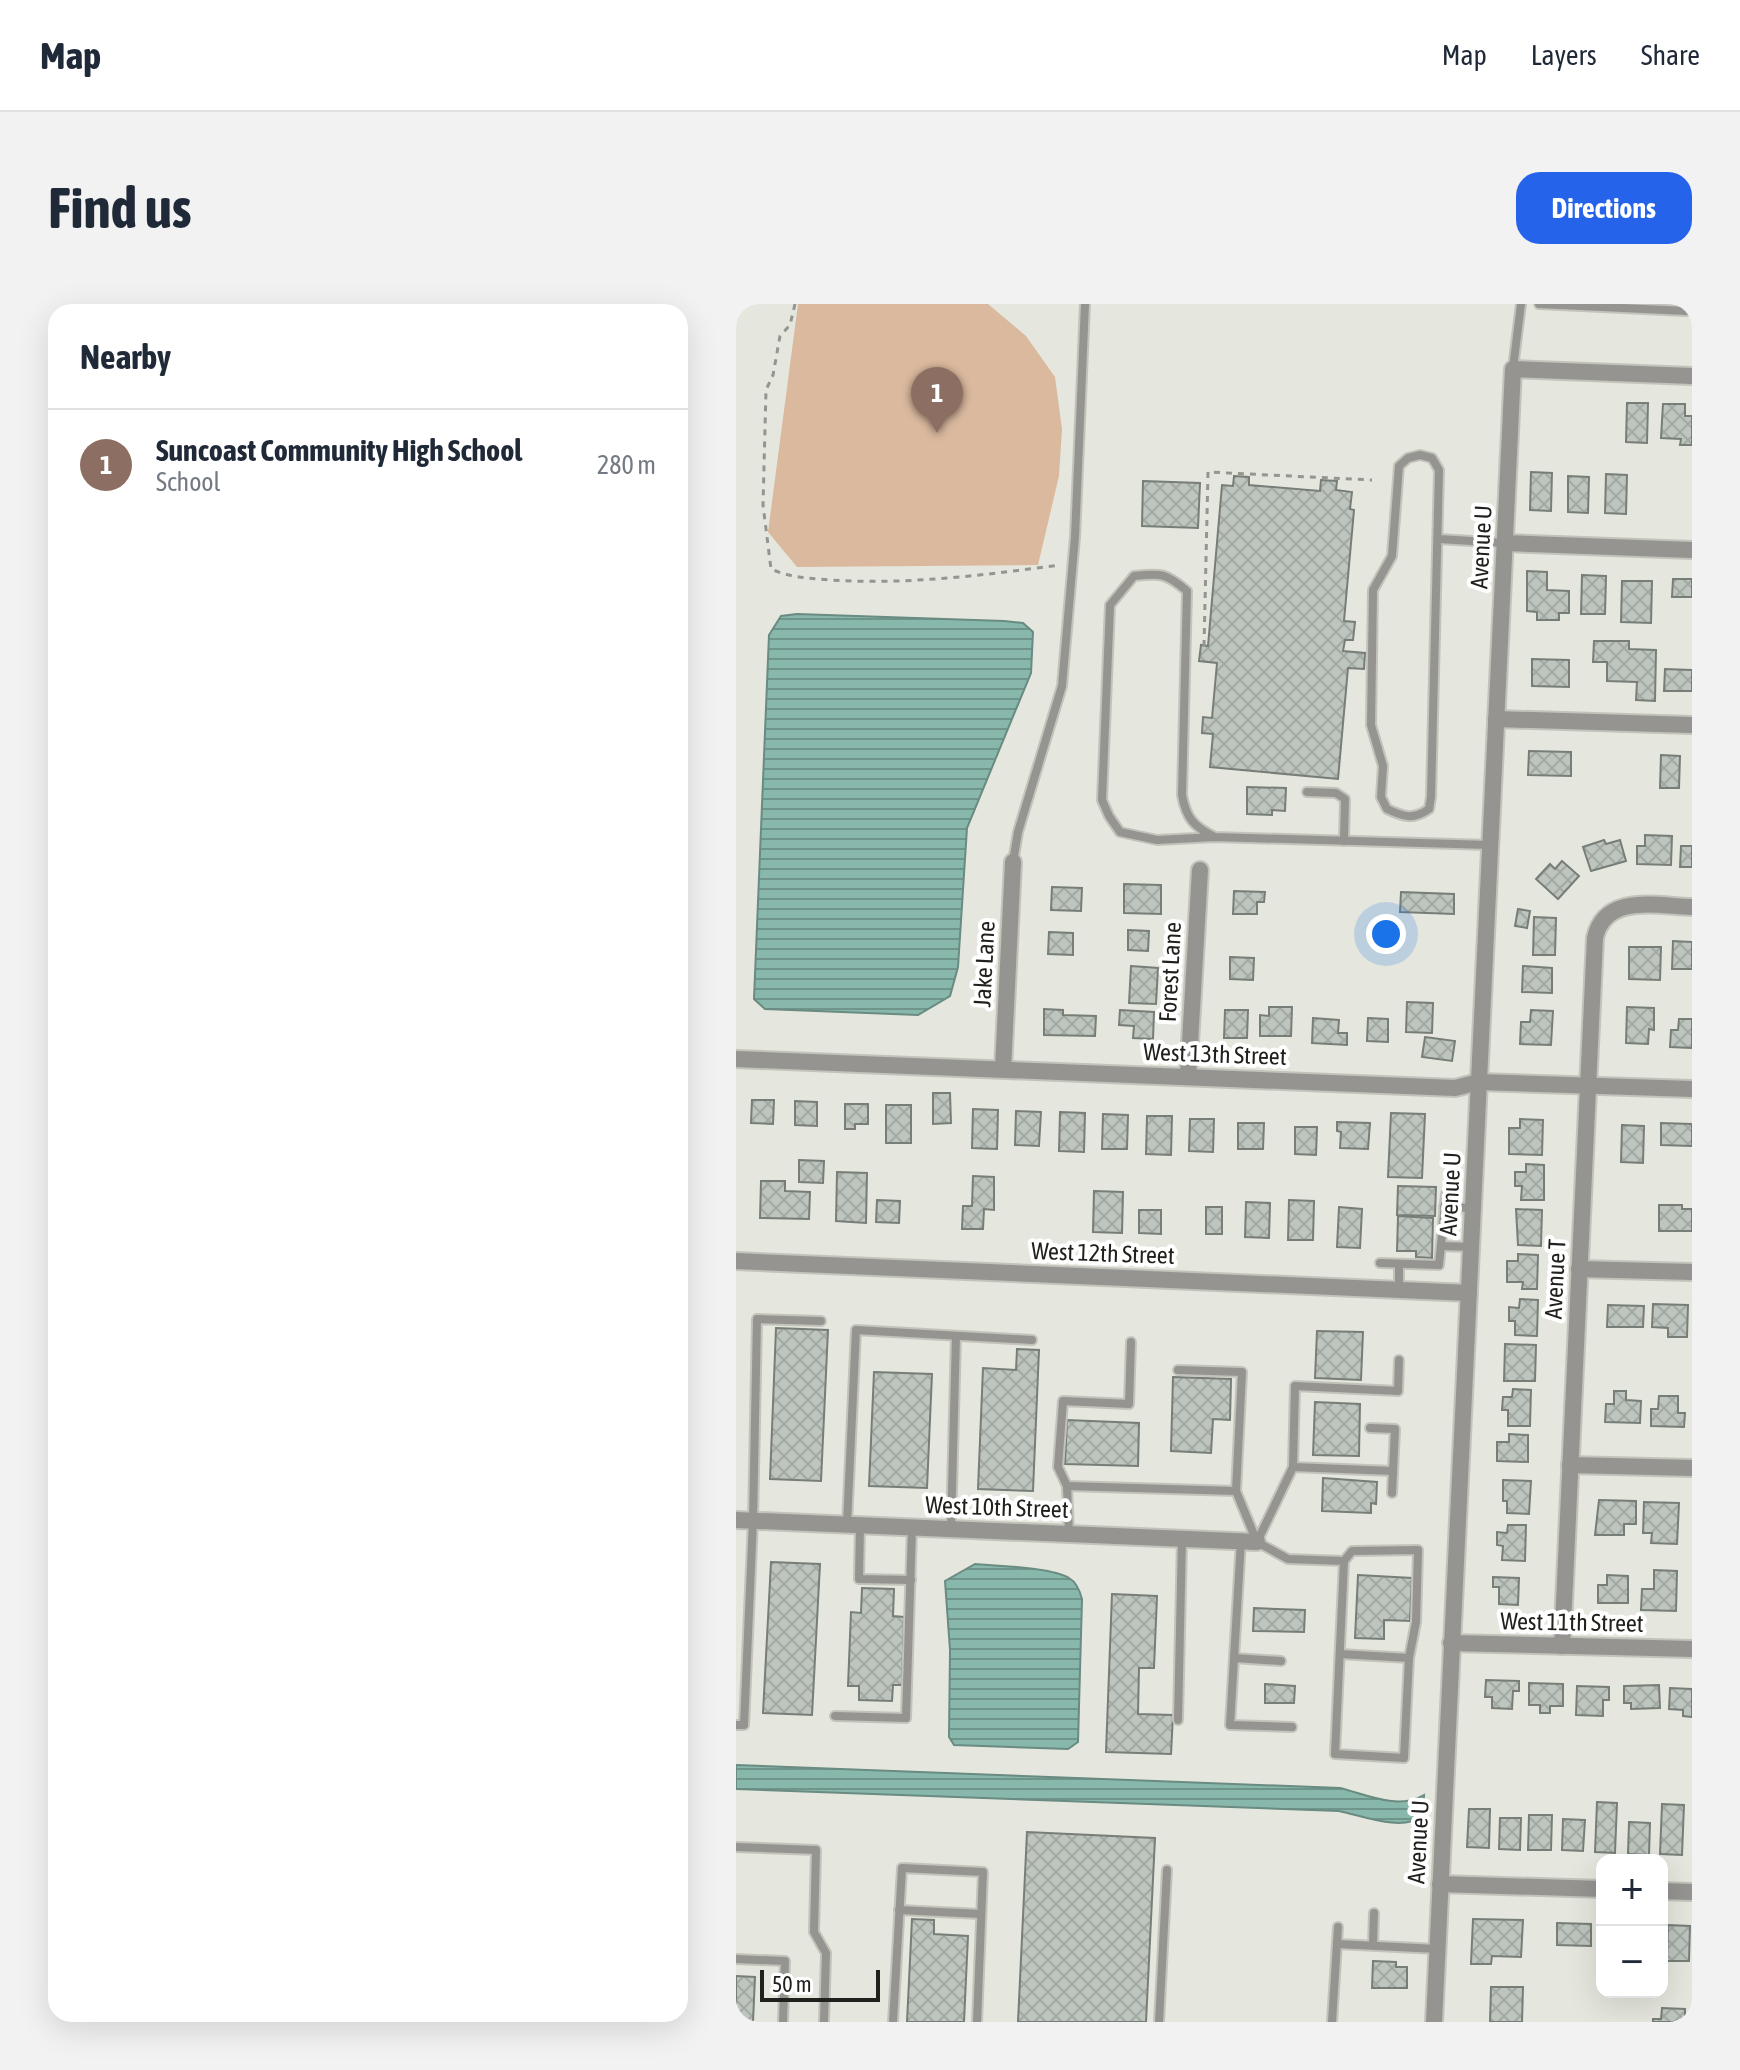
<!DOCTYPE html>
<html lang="en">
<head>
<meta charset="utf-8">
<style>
	:root { --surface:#fff; --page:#f2f2f3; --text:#1f2937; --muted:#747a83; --line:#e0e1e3; --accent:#2563eb }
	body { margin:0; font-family:"Asap Condensed",sans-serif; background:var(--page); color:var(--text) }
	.controls { position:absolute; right:24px; bottom:24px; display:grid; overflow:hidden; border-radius:16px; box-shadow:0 8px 32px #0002 }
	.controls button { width:72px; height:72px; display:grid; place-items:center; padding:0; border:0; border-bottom:2px solid var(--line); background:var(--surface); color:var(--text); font:40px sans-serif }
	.scale { position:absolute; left:24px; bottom:20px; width:120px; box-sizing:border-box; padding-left:8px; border:4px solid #20211d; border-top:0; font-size:22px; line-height:28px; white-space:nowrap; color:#20211d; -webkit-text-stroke:6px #fff; paint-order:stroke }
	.you { position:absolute; left:650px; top:630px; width:28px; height:28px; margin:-20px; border:6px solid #fff; border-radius:50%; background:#1a73e8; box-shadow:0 0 0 12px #1a73e833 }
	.badge { display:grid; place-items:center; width:52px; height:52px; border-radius:50%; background:var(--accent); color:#fff; font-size:26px; font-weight:700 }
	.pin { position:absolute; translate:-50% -66px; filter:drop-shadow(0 2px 4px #0008) }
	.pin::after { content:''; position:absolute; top:42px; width:28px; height:24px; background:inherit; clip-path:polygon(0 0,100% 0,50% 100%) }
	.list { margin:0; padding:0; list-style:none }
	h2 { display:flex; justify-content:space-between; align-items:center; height:104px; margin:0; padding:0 32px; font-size:34px }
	h2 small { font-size:26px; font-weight:400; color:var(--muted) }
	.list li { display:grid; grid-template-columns:52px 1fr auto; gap:24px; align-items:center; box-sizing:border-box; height:112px; padding:0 32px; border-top:2px solid var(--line) }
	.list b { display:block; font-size:30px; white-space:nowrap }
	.list p { margin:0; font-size:26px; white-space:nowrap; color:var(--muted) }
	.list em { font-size:26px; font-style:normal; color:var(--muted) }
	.map { position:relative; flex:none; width:956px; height:1718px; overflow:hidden; border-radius:24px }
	header { display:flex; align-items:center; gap:48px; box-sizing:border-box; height:112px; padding:0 40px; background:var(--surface); border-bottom:2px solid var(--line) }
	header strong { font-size:38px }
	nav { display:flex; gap:44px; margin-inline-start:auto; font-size:28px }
	.intro { display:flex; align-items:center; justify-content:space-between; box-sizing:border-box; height:192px; padding:0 48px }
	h1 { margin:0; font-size:56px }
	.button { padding:20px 36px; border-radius:24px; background:var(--accent); color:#fff; font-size:28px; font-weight:700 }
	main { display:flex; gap:48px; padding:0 48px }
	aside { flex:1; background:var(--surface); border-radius:24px; box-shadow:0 8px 32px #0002 }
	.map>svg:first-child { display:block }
	.pitch { fill:#dab99e }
	.water { fill:url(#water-rules); stroke:#698b81; stroke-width:2 }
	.building { fill:url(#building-cross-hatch); stroke:#777e78; stroke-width:2 }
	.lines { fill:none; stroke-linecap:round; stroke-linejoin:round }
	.service-casing { stroke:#c2c3bb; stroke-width:12 }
	.minor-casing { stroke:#c2c3bb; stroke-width:20 }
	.path { stroke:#94958f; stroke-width:3; stroke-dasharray:6 6; stroke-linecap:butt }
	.service { stroke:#969491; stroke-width:8 }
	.minor { stroke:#969491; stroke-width:16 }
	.labels { text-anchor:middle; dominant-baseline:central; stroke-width:8; stroke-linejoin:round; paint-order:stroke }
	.street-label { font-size:24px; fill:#20211d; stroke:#fff }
</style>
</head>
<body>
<header>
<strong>Map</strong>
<nav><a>Map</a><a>Layers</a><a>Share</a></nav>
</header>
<div class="intro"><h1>Find us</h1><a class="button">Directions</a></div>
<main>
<aside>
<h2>Nearby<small></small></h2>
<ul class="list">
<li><span class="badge" style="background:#8d6e63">1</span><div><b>Suncoast Community High School</b><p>School</p></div><em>280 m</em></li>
</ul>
</aside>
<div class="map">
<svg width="956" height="1718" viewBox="0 0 956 1718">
	<defs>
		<pattern id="water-rules" width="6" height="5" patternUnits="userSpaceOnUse" patternTransform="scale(2)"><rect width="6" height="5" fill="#88b8ac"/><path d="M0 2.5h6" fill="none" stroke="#6f958b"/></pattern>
		<pattern id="building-cross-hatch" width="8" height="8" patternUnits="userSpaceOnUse" patternTransform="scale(2)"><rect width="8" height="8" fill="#bdc5be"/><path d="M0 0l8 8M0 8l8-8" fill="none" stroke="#a2a9a3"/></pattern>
	</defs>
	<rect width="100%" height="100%" fill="#e5e7de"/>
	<polygon class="pitch" points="62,0 252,0 290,32 319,73 326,125 323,172 302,261 61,263 32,228"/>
	<g class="water">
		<polygon points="61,310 268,317 287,319 297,328 295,369 231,524 222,663 214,692 182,711 29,705 18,695 33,331 45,312"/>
		<path d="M239,1260C261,1262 316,1263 333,1274C340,1278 344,1287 346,1295L342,1438L332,1445L218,1441L213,1433L214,1346L209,1277Z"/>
		<path d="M0,1461L604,1484C632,1491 661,1506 688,1491L687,1512C666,1528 627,1512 603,1507L0,1485Z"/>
	</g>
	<g class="building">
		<polygon points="891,99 912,99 911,139 890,138"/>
		<polygon points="927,100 949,100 949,112 956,112 956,141 944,141 945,135 925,134"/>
		<polygon points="795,168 816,169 815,207 794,206"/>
		<polygon points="870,170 891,171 890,210 869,209"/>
		<polygon points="498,172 513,173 513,181 584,187 585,176 601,177 600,186 616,188 614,205 618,206 608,317 619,318 617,336 609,336 607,347 629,349 628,365 612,364 602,475 474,463 477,430 466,429 467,413 476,414 481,359 463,357 465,341 472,342 486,181 497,182"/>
		<polygon points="832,172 853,173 852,209 832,208"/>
		<polygon points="407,177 464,179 462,224 406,222"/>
		<polygon points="791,267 811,268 811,286 833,287 833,309 823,309 823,316 801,316 801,308 791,307"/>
		<polygon points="846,271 870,272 869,310 845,310"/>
		<polygon points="937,275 956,275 956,293 936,293"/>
		<polygon points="886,277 916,277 915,319 885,318"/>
		<polygon points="858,337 893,337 893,345 920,346 919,397 900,396 901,378 871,377 871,358 857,358"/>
		<polygon points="796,355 833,356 833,383 796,382"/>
		<polygon points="929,365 956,366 956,387 928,387"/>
		<polygon points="793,447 835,448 835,472 792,471"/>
		<polygon points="925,451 944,452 943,484 924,484"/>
		<polygon points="511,483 550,484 549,507 536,506 536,511 511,510"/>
		<polygon points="909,531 936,532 935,561 901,560 901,542 909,542"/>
		<polygon points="868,536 870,540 884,536 890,557 855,567 847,543"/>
		<polygon points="945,542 956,542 956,563 944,563"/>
		<polygon points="826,557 843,572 822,595 800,575 814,560 819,565"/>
		<polygon points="388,580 425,581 425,610 388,609"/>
		<polygon points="316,583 346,584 345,607 315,606"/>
		<polygon points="498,587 529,588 528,598 521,598 521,610 497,610"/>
		<polygon points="665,588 718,590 718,610 664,608"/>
		<polygon points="782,605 794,607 791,624 779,622"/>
		<polygon points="798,613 820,614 819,651 797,651"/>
		<polygon points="392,626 413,627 412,647 392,646"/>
		<polygon points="313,628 337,629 337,651 312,650"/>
		<polygon points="937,637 956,638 956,665 936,665"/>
		<polygon points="893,643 925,643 924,676 893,675"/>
		<polygon points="494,653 518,654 517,676 494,675"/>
		<polygon points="395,662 422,664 420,700 393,699"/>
		<polygon points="787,662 816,664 816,689 786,688"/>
		<polygon points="671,698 697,699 696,729 670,728"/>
		<polygon points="533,703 556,703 555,732 524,732 524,711 533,712"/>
		<polygon points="891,703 918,704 918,726 913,725 912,740 890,739"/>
		<polygon points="308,705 327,706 327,711 360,712 359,732 308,731"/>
		<polygon points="384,706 418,708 417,735 397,734 398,722 383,721"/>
		<polygon points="489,706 512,706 511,734 488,734"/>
		<polygon points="795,706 817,707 815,741 784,740 785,718 794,718"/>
		<polygon points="577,714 603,716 602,729 611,729 611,741 576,739"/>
		<polygon points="632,714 652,715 652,738 631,737"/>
		<polygon points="943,715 956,715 956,744 934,743 935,726 942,726"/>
		<polygon points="689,733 719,737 716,757 686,753"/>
		<polygon points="197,789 214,789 215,819 197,820"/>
		<polygon points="16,796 38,796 37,820 15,819"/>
		<polygon points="59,797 81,798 81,822 59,821"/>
		<polygon points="109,800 132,800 132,820 119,820 119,825 109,825"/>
		<rect x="150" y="801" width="25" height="38"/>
		<polygon points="237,805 262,806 261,845 236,844"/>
		<polygon points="280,807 305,808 303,842 279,841"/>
		<polygon points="324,808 349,809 348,848 323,847"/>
		<polygon points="655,809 689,810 686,874 652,873"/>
		<polygon points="367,810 392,811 391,845 366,845"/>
		<polygon points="411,812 436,812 435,851 410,850"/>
		<polygon points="454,815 478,815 477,848 453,847"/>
		<polygon points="784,815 807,816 806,851 773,850 773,824 784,824"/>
		<polygon points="601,818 634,819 632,845 604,844 605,828 601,827"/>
		<polygon points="502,819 528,819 527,845 502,845"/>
		<polygon points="925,819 956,820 956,842 925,841"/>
		<polygon points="886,821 908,822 907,859 885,858"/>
		<polygon points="559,823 581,823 580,851 559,850"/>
		<polygon points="63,856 88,857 87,879 63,878"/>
		<polygon points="790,860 808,861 808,896 785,896 786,882 779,882 779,868 790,868"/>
		<polygon points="101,868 131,869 130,919 100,917"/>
		<polygon points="237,872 258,873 258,906 248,905 247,925 226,925 227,902 236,902"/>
		<polygon points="25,877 49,877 49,887 74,888 73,915 24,914"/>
		<polygon points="662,882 700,883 699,912 661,911"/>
		<polygon points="358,887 387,888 386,929 357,928"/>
		<polygon points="141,896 164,897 163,919 140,918"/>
		<polygon points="553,896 578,897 577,936 552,936"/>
		<polygon points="510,898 534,899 533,934 509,933"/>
		<polygon points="923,901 946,901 946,905 956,905 956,927 923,927"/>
		<rect x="470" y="903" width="16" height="27"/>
		<polygon points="603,903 626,905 624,944 601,943"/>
		<polygon points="780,905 806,906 805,942 782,941"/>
		<polygon points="403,906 425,906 425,930 403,929"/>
		<polygon points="662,912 697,914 696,954 680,953 680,947 661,947"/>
		<polygon points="782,950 802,951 801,985 786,985 787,978 771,978 771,957 782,957"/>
		<polygon points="784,995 802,996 801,1032 779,1031 779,1017 773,1017 773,1003 783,1004"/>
		<polygon points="917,1000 952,1001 951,1033 932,1033 932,1024 916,1023"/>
		<polygon points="872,1001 908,1002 907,1023 871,1023"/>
		<polygon points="40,1024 92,1026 85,1177 34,1175"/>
		<polygon points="581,1027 627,1028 625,1076 579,1074"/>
		<polygon points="769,1040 800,1041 799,1077 768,1077"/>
		<polygon points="281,1045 303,1046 297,1187 242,1185 247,1064 280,1066"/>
		<polygon points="138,1068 196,1070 191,1184 133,1182"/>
		<polygon points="437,1073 495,1075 494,1116 477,1115 475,1149 435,1147"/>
		<polygon points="777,1085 795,1086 794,1122 772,1122 772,1106 766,1106 767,1093 776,1093"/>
		<polygon points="878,1087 890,1087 890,1096 905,1097 904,1119 869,1118 870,1100 878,1100"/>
		<polygon points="923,1092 942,1092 942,1109 949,1109 948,1123 915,1122 915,1105 922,1105"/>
		<polygon points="579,1098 624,1100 623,1152 577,1151"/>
		<polygon points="331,1116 403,1119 402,1162 329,1160"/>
		<polygon points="773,1130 792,1131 792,1158 761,1157 761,1138 773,1138"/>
		<polygon points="587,1174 641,1178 640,1200 635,1199 635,1209 586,1207"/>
		<polygon points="767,1176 795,1177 793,1210 771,1209 771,1197 767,1197"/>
		<polygon points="863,1196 900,1197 900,1220 888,1220 888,1231 859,1231"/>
		<polygon points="908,1198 943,1199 941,1240 915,1239 916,1229 907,1229"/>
		<polygon points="772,1221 790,1221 789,1257 766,1256 767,1242 761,1241 761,1228 771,1229"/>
		<polygon points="35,1258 84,1260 76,1411 27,1409"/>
		<polygon points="918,1266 941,1267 940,1307 905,1306 906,1285 918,1285"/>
		<polygon points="622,1271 676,1274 674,1317 648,1316 648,1335 619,1334"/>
		<polygon points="871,1271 892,1272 892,1299 862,1299 862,1281 871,1281"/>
		<polygon points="757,1273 783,1274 782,1301 763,1300 763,1283 757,1283"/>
		<polygon points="126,1284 158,1285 157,1312 168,1313 166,1381 157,1381 156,1397 123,1396 123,1382 112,1382 115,1308 125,1309"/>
		<polygon points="376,1290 421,1292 418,1364 403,1364 402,1410 437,1411 435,1450 370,1448"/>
		<polygon points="518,1304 569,1306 568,1328 517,1327"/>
		<polygon points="750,1376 783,1377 783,1387 777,1387 776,1405 756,1404 756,1393 749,1393"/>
		<polygon points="793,1379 827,1380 827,1402 814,1402 814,1409 804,1409 804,1401 793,1401"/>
		<polygon points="529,1380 559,1382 558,1399 529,1399"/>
		<polygon points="923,1381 924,1404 895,1405 895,1399 888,1399 888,1382"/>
		<polygon points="841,1382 873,1383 873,1396 867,1396 867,1412 840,1411"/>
		<polygon points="934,1384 956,1385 956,1413 947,1412 947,1406 933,1405"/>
		<polygon points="861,1498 881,1499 879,1549 859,1548"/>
		<polygon points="926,1500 948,1501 946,1551 924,1550"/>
		<polygon points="733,1505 754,1505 753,1544 731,1543"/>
		<polygon points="793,1511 816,1511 815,1546 792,1546"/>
		<polygon points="764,1514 785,1514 784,1546 763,1545"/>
		<polygon points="827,1515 849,1516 847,1547 826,1546"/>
		<polygon points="893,1518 914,1519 913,1551 892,1550"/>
		<polygon points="291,1528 419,1534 410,1718 282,1718"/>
		<polygon points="176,1615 198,1616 198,1630 232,1632 228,1718 171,1718"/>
		<polygon points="737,1615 787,1616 785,1653 756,1652 755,1660 735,1660"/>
		<polygon points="821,1619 855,1620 855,1642 821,1641"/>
		<polygon points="932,1621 954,1622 953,1657 931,1657"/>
		<polygon points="637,1657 660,1658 660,1663 671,1663 671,1684 636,1684"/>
		<polygon points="0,1672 19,1673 17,1718 0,1718"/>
		<polygon points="755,1683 787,1683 786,1718 754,1718"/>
		<polygon points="926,1704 949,1705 949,1718 917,1718 917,1715 925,1715"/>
	</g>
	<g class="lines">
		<defs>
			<g id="service">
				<polyline points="803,0 950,7 956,3"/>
				<polyline points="777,64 785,0"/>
				<path d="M684,151L696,154L703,166L695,493L693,505C677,516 668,513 651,505L645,493L647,462L635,421L637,286L656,252L663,162L672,154Z"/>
				<polyline points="703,235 768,239"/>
				<polyline points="571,488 600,489 609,495 608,537"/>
				<path d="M479,533C458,523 450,514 446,491L451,287C430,269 425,269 398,272L374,301L366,496L373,512L384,528L421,536L479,533L753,541"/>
				<polyline points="277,558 282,528 326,382 339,233 349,0"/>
				<polyline points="708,903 737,904"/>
				<polyline points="705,942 735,943"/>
				<polyline points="644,959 703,961 710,890"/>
				<polyline points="663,986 663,960"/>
				<polyline points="442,1066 506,1068 500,1187"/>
				<polyline points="634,1124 659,1125 656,1189"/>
				<polyline points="557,1163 559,1082 662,1087 663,1056"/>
				<polyline points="331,1182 500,1187 521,1238 552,1255 608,1257 599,1450 668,1454 673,1354 680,1318 682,1246 616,1247 608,1257"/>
				<polyline points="111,1220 120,1026 296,1036"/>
				<polyline points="124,1222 123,1275 175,1276"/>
				<polyline points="215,1225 220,1032"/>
				<polyline points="333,1230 331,1182 322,1163 327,1097 393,1100 395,1038"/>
				<polyline points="505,1237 494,1421 556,1423"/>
				<polyline points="521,1238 557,1163 657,1167"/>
				<polyline points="604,1350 673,1354"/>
				<polyline points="498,1354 545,1357"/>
				<polyline points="99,1412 170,1414 176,1224"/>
				<polyline points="442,1416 446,1235"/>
				<polyline points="0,1421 8,1421 17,1217 21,1015 85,1017"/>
				<polyline points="0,1543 80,1546 78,1628 90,1649 88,1718"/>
				<polyline points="163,1606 245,1610"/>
				<polyline points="601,1640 701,1645"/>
				<polyline points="637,1640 638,1609"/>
				<polyline points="0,1655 49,1657 47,1718"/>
				<polyline points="157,1718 166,1564 247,1568 241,1718"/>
				<polyline points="423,1718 431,1566"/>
				<polyline points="596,1718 602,1623"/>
			</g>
			<g id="minor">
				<polyline points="769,239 956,246"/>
				<polyline points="760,415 956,421"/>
				<polyline points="0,755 719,784 743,778 956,785"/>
				<polyline points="267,765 277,558"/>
				<polyline points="452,773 464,566"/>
				<polyline points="0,957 733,989"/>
				<polyline points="843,965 956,968"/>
				<polyline points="834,1161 956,1164"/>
				<polyline points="0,1216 521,1238"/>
				<polyline points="715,1339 956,1345"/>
				<path d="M826,1342L859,634C869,589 921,602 956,603"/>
				<polyline points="704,1580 866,1585"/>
				<polyline points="926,1587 956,1588"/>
				<polyline points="698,1718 777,65 956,72"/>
			</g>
		</defs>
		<use href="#service" class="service-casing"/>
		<use href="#minor" class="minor-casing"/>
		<g class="path">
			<path d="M59,0L54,21L44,32L37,71L30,86L27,201L35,265C55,274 74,274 95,276C172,281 249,271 324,261"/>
			<polyline points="468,342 472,168 636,176"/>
		</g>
		<use href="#service" class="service"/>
		<use href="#minor" class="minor"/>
	</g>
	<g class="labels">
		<g class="street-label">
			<text transform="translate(745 243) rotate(-87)">Avenue U</text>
			<text transform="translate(248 660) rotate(-87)">Jake Lane</text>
			<text transform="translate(434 668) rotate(-87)">Forest Lane</text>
			<text transform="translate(479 750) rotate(2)">West 13th Street</text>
			<text transform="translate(714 890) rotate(-87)">Avenue U</text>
			<text transform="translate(367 949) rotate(2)">West 12th Street</text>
			<text transform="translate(819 975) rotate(-87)">Avenue T</text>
			<text transform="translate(261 1203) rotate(2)">West 10th Street</text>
			<text transform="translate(836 1318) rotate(1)">West 11th Street</text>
			<text transform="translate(682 1538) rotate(-87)">Avenue U</text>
		</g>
	</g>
</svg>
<div class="controls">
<button>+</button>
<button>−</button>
</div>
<div class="scale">50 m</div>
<div class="you"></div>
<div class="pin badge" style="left:201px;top:129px;background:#8d6e63">1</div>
</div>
</main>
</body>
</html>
